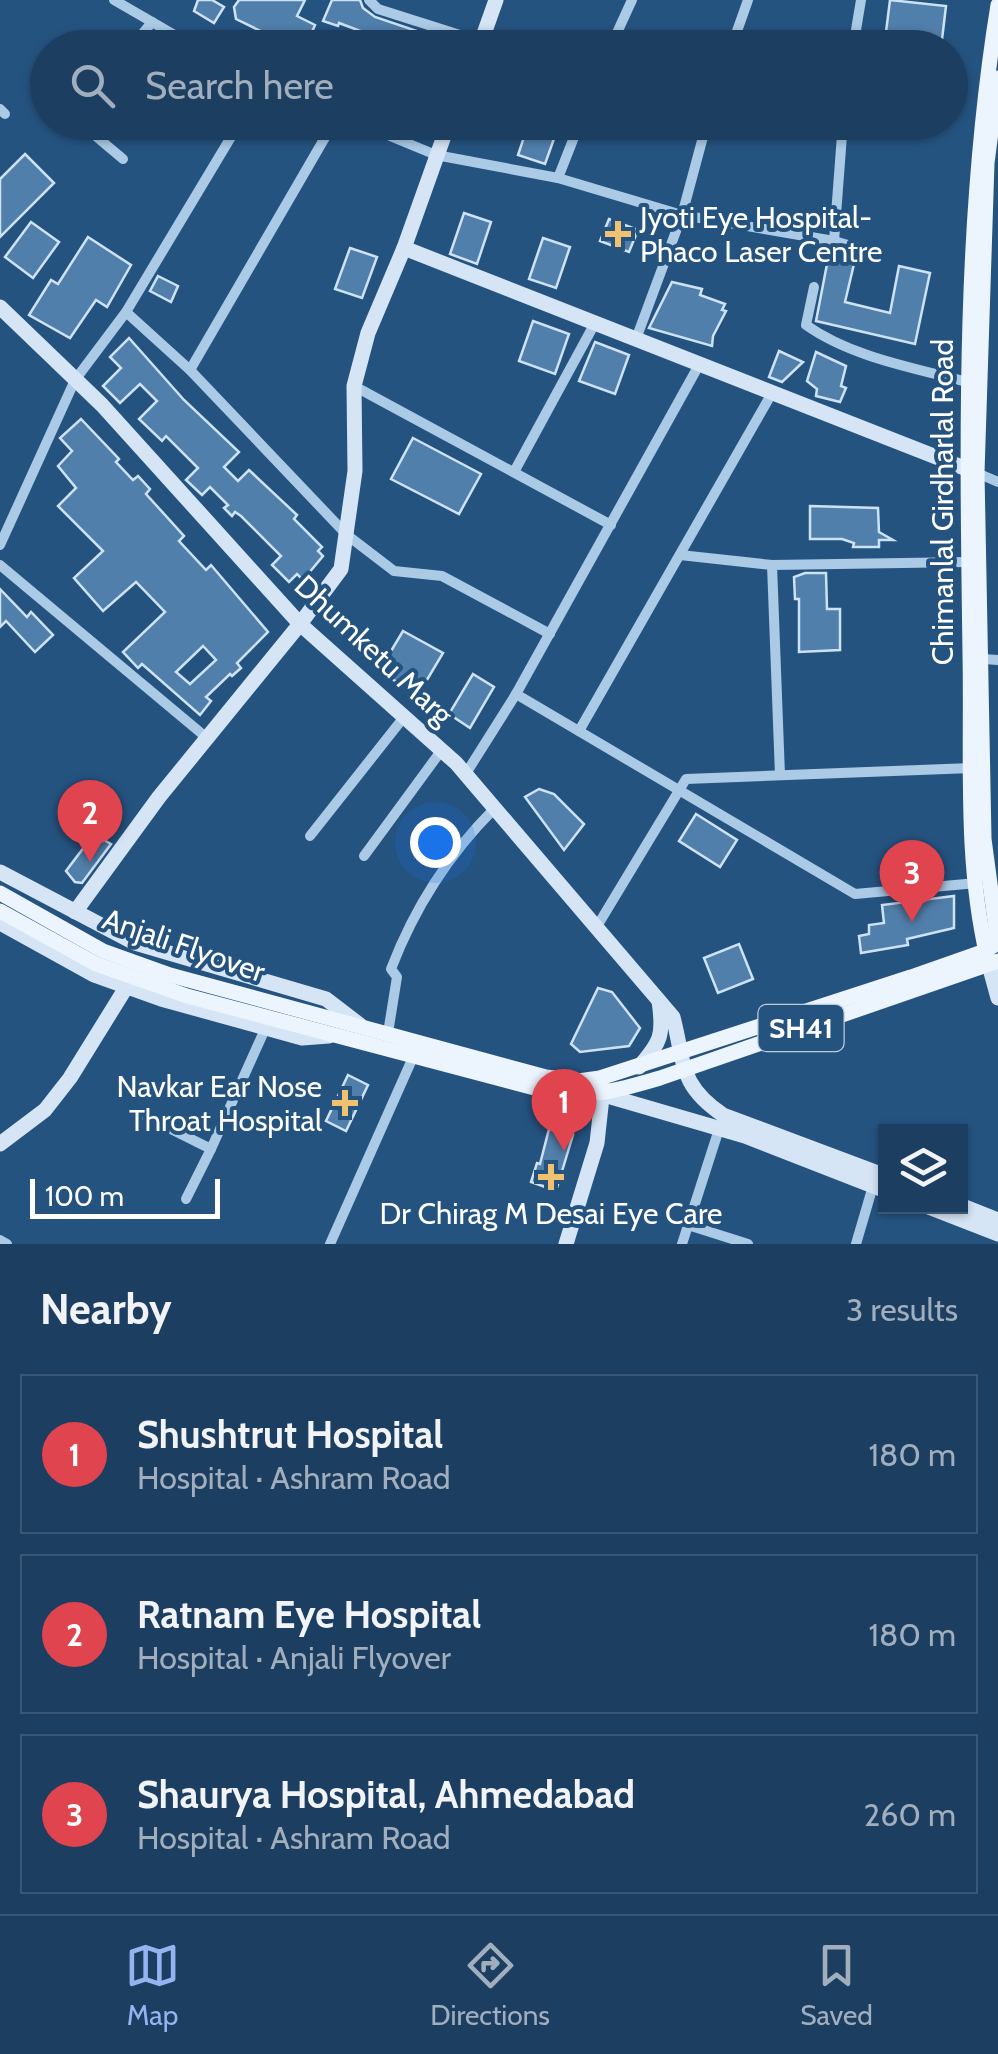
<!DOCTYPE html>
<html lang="en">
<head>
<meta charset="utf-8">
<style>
	:root { --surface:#1c3e60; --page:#294969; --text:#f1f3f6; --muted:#a0aebd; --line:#3a5775; --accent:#95b2f1 }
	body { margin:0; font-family:Cabin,sans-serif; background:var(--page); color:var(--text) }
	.controls { position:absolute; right:30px; bottom:30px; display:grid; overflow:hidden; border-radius:0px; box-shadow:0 2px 8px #0004 }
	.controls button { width:90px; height:90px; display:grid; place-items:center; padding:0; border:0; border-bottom:2px solid var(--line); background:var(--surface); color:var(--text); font:50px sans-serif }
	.scale { position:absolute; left:30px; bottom:25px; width:190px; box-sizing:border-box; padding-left:10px; border:5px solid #fff; border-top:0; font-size:28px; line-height:35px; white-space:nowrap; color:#fff; -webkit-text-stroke:8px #255380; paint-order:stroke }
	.you { position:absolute; left:435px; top:842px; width:35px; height:35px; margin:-25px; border:8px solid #fff; border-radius:50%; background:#1a73e8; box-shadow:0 0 0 15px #1a73e833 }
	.badge { display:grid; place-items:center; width:65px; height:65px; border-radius:50%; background:var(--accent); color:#fff; font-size:32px; font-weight:700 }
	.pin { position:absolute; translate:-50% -82px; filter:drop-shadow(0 2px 5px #0008) }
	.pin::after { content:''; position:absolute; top:52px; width:35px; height:30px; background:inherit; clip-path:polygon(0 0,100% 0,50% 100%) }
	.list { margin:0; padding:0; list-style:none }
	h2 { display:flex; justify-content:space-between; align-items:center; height:130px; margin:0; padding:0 40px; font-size:42px }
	h2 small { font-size:32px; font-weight:400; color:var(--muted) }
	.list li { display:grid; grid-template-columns:65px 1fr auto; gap:30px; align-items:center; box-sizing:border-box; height:160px; margin:0 20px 20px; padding:0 20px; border:2px solid var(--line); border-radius:0px }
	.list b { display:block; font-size:38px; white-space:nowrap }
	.list p { margin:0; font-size:32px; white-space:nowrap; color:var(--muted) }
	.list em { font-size:32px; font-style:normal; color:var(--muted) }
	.icon { flex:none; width:55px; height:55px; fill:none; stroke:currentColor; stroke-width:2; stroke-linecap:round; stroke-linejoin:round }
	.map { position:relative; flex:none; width:998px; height:1244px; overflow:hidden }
	.search { position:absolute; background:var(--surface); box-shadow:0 2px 8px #0004; left:30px; right:30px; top:30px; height:110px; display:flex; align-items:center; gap:25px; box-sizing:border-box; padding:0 35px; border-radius:55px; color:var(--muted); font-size:38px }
	.sheet { height:670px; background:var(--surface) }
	nav { display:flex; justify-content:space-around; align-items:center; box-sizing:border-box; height:140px; border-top:2px solid var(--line); background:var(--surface); font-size:28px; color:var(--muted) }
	nav a { display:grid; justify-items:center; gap:5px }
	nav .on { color:var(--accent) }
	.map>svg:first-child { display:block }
	.building { fill:#517fab; stroke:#cee2f5; stroke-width:2.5; fill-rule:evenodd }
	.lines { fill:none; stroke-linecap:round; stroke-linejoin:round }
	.street { stroke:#abcae6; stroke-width:10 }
	.secondary { stroke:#d5e5f6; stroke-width:15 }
	.primary { stroke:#ecf4fd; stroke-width:15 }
	.poi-dot { fill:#f0c26f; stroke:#255380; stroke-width:4 }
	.labels { text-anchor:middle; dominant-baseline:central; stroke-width:8; stroke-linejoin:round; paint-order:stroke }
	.shield { fill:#255380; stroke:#becbd9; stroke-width:2.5 }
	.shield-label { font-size:28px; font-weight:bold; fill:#fff }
	.poi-label { font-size:30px; fill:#fff; stroke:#255380; text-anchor:start }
	.street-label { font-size:30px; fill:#fff; stroke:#255380 }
</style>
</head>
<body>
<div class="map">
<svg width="998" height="1244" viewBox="0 0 998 1244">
	<rect width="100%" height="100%" fill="#255380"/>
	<g class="building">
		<polygon points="198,0 212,0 224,7 214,23 194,11"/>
		<polygon points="239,0 305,0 297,16 315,25 306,46 274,48 277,39 236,19 234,7"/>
		<polygon points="332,0 360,0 363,8 375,17 467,48 366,48 371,35 339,23 338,26 323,21"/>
		<polygon points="890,0 946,6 941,48 884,48"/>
		<polygon points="529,122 560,122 545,164 518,155"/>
		<polygon points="25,154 54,183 0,237 0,179"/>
		<polygon points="464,213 491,222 477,264 450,254"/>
		<polygon points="609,219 638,230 629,252 600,241"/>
		<polygon points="31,222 59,242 33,278 5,257"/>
		<polygon points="88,237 131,265 107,307 96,300 70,338 29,315 51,280 58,284"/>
		<polygon points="543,238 570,247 556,288 529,279"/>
		<polygon points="350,248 377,257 362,298 335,289"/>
		<polygon points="828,259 854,264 845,302 890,313 899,266 930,273 915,344 816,321"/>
		<polygon points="158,276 178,286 171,302 150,291"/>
		<polygon points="672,282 702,289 700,295 725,304 722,310 726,311 713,336 712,346 649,328"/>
		<polygon points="533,321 569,334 555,374 519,361"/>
		<polygon points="129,338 184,400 239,452 224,467 238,481 249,470 297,515 294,519 322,547 318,551 323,556 303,580 297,574 289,582 272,565 281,556 241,516 235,512 232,516 224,508 228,505 210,487 202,495 186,480 198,468 166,436 162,441 139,419 157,401 140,384 120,403 103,386 121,368 110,357"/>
		<polygon points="595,342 629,355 615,394 579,381"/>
		<polygon points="779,351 803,362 782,382 769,377"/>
		<polygon points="816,352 846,366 841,386 846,388 840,402 816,396 817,389 807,381"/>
		<path d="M81,419L119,459L116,462L133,480L138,476L150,489L146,494L184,536L179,541L206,570L211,565L268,632L237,663L241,668L232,676L230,674L206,697L211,701L200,715L142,664L138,668L123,652L165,612L136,582L103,611L74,578L103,551L58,506L76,488L58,466L72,451L60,438ZM203,646L216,660L190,684L176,672Z"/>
		<polygon points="413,438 481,474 459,514 391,479"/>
		<polygon points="810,506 878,508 879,532 893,540 879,540 879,547 853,547 854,543 842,539 810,539"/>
		<polygon points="805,573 826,573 827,609 840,609 840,650 799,652 799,599 795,599 794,577"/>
		<polygon points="0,589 27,617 31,612 53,635 35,652 6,621 0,627"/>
		<polygon points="403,631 443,653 418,695 379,671"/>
		<polygon points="473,674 494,687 470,728 449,714"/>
		<polygon points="539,789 554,794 584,824 564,850 525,797"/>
		<polygon points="696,814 737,840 720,867 679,841"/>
		<polygon points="94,834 111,844 82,883 75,882 66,871"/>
		<polygon points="954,896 954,928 907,939 908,945 861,953 859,936 869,934 869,925 884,923 882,905"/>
		<polygon points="739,944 753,979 718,993 704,958"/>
		<polygon points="598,988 612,992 640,1028 629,1046 580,1052 571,1044"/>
		<polygon points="348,1075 368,1085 346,1131 326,1121"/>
		<polygon points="549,1129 573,1135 556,1191 531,1182 537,1163 540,1164"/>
	</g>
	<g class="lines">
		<g class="street">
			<polyline points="114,0 197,48"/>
			<polyline points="369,0 378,9 482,42"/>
			<polyline points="131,48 152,22"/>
			<polyline points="610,48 632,0"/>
			<polyline points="731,48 748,0"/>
			<polyline points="853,48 861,0"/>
			<polyline points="35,86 48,97"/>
			<polyline points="0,109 5,114"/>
			<polyline points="79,122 123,159"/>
			<polyline points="356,122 436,155 558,178 682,215 834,241 869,251"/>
			<polyline points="558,178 580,122"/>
			<polyline points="834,241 843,122"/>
			<path d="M814,287L806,325C851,357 914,368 967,382"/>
			<polyline points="126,312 190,370 347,535 394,571 442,576 550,634"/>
			<polyline points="636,339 682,215 707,122"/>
			<polyline points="699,365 516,694 855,894 977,883"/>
			<polyline points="190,370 334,122"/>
			<polyline points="354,386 611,525"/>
			<polyline points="514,472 595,323"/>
			<polyline points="977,473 998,482"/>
			<polyline points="0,545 75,380 126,312 240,122"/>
			<polyline points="680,555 772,565"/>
			<polyline points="0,565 207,738"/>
			<polyline points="983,659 998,660"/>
			<polyline points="579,731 772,393"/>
			<polyline points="465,775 516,694"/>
			<polyline points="780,775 772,565 968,562"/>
			<polyline points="310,836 404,717"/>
			<polyline points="364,856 441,751"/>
			<polyline points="596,928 686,779 972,768"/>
			<path d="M388,1033L397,977L391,969C414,909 449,854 494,809"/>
			<polyline points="137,1112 211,1149 266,1027"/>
			<polyline points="186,1199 211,1149"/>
			<polyline points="688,1225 748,1244"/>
			<polyline points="0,1240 7,1244"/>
			<polyline points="330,1244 414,1055"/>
			<polyline points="682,1244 720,1126"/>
			<polyline points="856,1244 873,1186"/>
		</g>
		<g class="secondary">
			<polyline points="479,48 496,0"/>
			<polyline points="404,248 977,473"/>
			<path d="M0,307L102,405L300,624L456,763L673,1017C685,1064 679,1085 723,1115L886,1176"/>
			<polyline points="0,872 135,943 326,999 360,1025"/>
			<polyline points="75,912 159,797 300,624 341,569 355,471 354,386 368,333 404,248 449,122"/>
			<polyline points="0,923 94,975 161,999 302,1038 329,1036"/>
			<polyline points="989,965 998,998"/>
			<path d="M639,1067C661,1042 664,1035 659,1001"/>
			<polyline points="604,1095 745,1136 886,1191"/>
			<polyline points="0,1144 45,1110 70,1078 127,986"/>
			<polyline points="960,1205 998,1220"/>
			<polyline points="926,1206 998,1234"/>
			<polyline points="566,1244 597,1143 603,1088"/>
		</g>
		<g class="primary">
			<polyline points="998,78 987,163 977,473 984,839 998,943"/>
			<polyline points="0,893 103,951 170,975 546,1077 578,1081 600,1078 911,977 985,951 998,943"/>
			<path d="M0,911L96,964L187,996L542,1090C592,1098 613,1092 660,1078L998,961"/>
			<path d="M987,956C964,859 972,753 970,654C967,437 963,220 998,5"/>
		</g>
	</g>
	<g class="poi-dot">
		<path d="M613 219h10v10h10v10h-10v10h-10v-10h-10v-10h10z"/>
		<path d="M340 1088h10v10h10v10h-10v10h-10v-10h-10v-10h10z"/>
		<path d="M546 1162h10v10h10v10h-10v10h-10v-10h-10v-10h10z"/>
	</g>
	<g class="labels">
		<rect class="shield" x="758.5" y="1005" width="85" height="46" rx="8"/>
		<g class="shield-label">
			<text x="801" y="1028">SH41</text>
		</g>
		<g class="poi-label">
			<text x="640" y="217">Jyoti Eye Hospital-<tspan x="640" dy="34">Phaco Laser Centre</tspan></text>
			<text x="322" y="1086" text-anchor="end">Navkar Ear Nose<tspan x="322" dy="34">Throat Hospital</tspan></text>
			<text x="551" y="1213" text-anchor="middle">Dr Chirag M Desai Eye Care</text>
		</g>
		<g class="street-label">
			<text transform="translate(942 502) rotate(-90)">Chimanlal Girdharlal Road</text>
			<text transform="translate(374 650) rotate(43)">Dhumketu Marg</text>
			<text transform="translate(184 945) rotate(19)">Anjali Flyover</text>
		</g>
	</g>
</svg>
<div class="controls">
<button><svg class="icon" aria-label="layers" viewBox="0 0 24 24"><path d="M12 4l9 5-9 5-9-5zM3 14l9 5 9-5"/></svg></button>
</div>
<div class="scale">100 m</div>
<div class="you"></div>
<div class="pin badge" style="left:564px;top:1151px;background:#e0444e">1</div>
<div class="pin badge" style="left:90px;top:862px;background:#e0444e">2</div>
<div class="pin badge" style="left:912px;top:922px;background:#e0444e">3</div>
<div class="search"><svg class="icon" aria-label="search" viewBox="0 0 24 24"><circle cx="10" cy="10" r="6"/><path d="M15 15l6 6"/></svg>Search here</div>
</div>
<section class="sheet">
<h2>Nearby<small>3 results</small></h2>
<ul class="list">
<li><span class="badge" style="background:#e0444e">1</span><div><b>Shushtrut Hospital</b><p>Hospital · Ashram Road</p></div><em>180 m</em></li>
<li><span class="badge" style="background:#e0444e">2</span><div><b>Ratnam Eye Hospital</b><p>Hospital · Anjali Flyover</p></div><em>180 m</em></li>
<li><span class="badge" style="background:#e0444e">3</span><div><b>Shaurya Hospital, Ahmedabad</b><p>Hospital · Ashram Road</p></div><em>260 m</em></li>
</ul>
</section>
<nav>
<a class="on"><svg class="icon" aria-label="map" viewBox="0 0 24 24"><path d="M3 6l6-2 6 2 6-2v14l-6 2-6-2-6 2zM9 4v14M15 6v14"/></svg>Map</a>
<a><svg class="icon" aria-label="directions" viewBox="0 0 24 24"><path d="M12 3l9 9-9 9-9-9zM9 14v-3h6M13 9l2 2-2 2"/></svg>Directions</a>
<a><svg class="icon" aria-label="saved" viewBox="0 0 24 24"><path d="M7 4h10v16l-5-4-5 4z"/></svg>Saved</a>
</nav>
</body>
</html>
